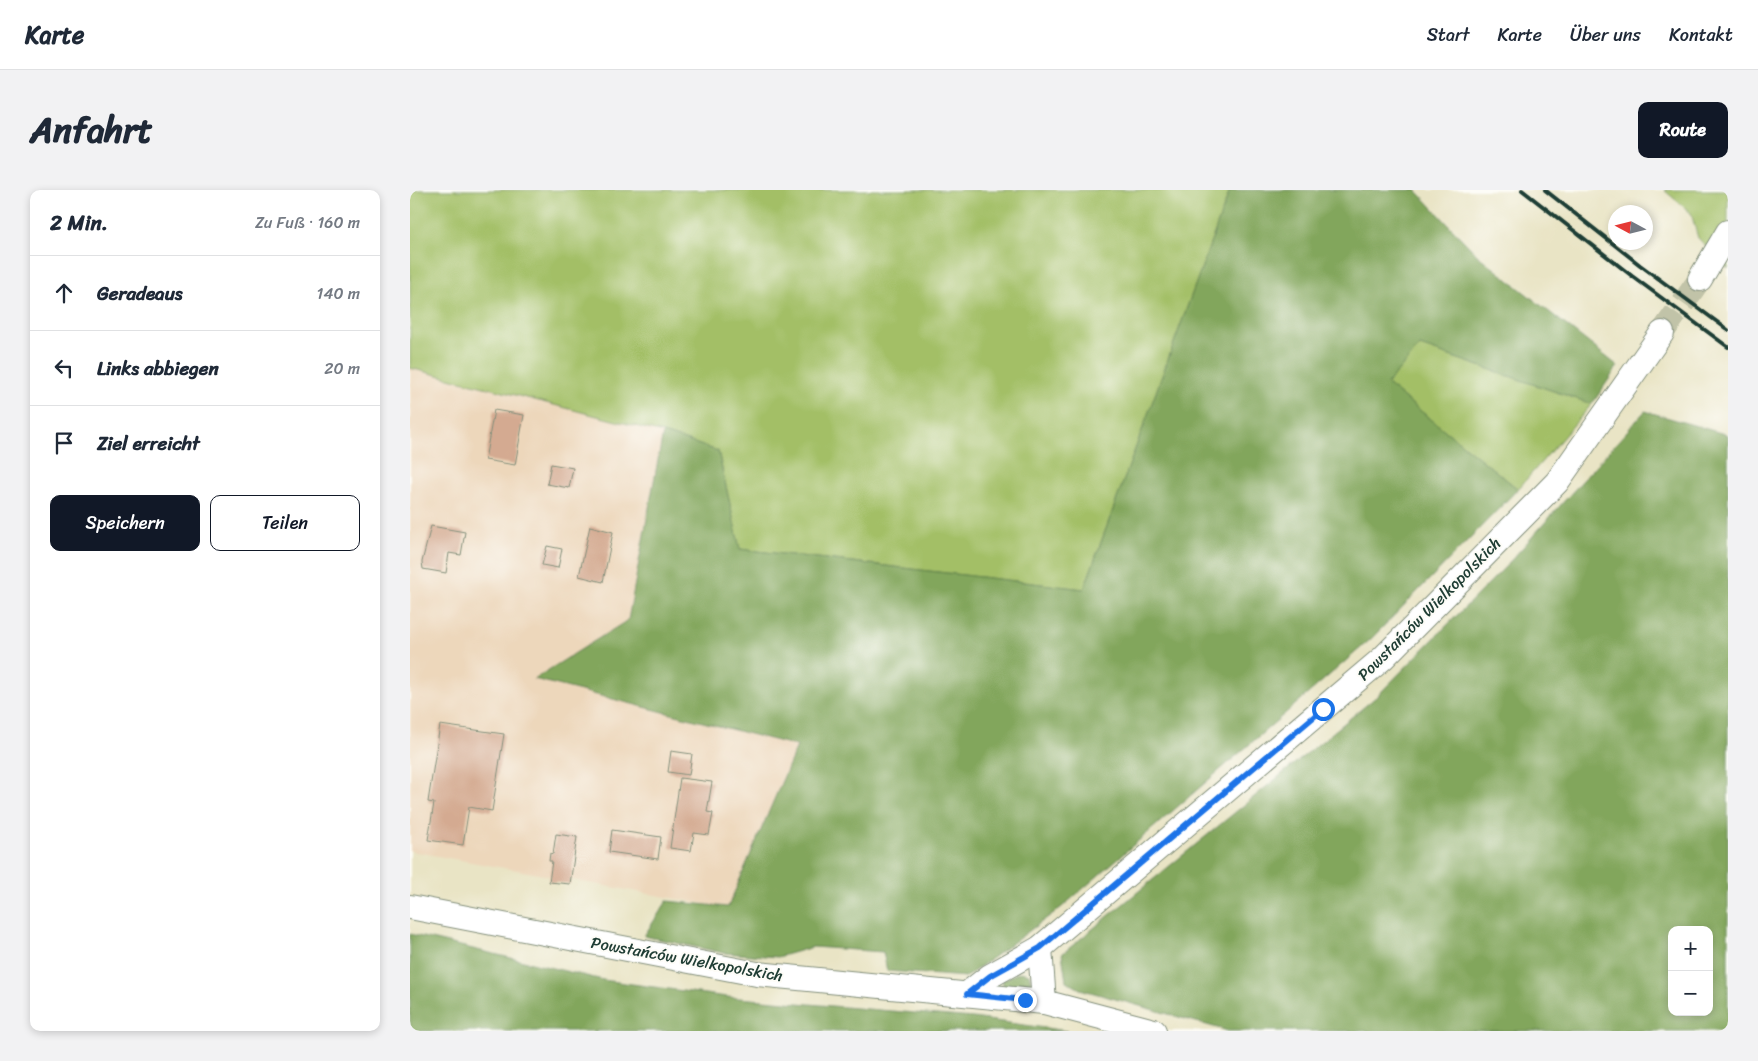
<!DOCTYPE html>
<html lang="de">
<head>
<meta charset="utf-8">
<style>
	:root { --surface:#fff; --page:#f2f2f3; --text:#1f2937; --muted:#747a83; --line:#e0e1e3; --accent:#111827 }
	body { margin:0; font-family:Sriracha,sans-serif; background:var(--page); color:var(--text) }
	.controls { position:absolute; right:15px; bottom:15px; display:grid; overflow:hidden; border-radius:10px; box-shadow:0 2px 8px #0003 }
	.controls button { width:45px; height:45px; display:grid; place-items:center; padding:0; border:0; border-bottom:1px solid var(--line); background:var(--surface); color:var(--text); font:25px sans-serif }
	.compass { position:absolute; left:1198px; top:15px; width:45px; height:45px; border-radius:50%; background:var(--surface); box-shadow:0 2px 8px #0003; rotate:277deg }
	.stop { position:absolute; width:15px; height:15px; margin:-11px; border:4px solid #1a73e8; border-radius:50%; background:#fff }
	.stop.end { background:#1a73e8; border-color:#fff; box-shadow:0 1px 5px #0008 }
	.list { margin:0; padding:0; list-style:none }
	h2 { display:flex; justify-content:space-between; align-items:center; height:65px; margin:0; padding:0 20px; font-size:21px }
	h2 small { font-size:16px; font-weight:400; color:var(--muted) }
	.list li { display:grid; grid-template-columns:32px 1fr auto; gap:15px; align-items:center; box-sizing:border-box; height:75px; padding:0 20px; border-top:1px solid var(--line) }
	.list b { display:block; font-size:19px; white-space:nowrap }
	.list em { font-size:16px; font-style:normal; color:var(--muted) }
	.actions { display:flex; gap:10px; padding:15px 20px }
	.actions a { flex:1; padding:11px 0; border:1px solid var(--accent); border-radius:10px; text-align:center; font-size:18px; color:var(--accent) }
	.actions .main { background:var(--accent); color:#fff }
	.icon { flex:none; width:28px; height:28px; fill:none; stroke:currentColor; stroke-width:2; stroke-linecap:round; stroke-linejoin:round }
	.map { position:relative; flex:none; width:1318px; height:841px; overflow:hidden; border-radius:10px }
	header { display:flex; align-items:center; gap:30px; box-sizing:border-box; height:70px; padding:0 25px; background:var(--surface); border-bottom:1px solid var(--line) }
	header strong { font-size:24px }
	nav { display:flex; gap:28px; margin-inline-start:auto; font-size:18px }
	.intro { display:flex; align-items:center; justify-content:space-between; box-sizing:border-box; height:120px; padding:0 30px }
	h1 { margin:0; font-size:35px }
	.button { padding:12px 22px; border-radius:10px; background:var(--accent); color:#fff; font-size:18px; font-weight:700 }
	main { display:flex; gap:30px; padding:0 30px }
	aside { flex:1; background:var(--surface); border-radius:10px; box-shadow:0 2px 8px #0003 }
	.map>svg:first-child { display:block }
	.built { fill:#edd7bb }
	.green { fill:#a3bf66; stroke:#617e4d }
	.forest { fill:#82a65b; stroke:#507248; fill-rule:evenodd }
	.building { fill:#d4aa91 }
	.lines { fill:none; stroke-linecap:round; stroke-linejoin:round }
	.street-tunnel { stroke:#c1c3a8; stroke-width:24; stroke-dasharray:24 12; stroke-linecap:butt }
	.street-casing { stroke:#84907c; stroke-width:26 }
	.street { stroke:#fff; stroke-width:24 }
	.rail { stroke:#1f3d34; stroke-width:4 }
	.route { stroke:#1a73e8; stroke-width:6 }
	.labels { text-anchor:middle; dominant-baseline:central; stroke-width:4; stroke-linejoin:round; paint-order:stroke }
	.street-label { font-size:16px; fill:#1f3d34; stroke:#fdfcf7 }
</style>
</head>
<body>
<header>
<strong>Karte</strong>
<nav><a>Start</a><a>Karte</a><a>Über uns</a><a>Kontakt</a></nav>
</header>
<div class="intro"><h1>Anfahrt</h1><a class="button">Route</a></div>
<main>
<aside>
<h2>2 Min.<small>Zu Fuß · 160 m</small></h2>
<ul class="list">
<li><svg class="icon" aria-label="ahead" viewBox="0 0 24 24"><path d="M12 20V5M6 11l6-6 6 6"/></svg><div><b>Geradeaus</b></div><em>140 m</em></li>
<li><svg class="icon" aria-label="left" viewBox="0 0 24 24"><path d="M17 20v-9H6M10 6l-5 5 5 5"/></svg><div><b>Links abbiegen</b></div><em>20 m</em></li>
<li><svg class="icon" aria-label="arrive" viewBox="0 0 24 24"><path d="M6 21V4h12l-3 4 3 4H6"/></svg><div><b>Ziel erreicht</b></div></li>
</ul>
<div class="actions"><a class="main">Speichern</a><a>Teilen</a></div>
</aside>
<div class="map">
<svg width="1318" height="841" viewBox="0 0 1318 841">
	<rect width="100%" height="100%" fill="#fdfcf7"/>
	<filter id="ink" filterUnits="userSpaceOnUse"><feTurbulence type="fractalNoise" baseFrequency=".02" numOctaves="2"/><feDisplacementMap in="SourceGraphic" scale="10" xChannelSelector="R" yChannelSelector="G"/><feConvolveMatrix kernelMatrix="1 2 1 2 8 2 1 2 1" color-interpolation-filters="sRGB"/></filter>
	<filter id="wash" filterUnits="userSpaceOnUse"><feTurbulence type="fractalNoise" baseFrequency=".0096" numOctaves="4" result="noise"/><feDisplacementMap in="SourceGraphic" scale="20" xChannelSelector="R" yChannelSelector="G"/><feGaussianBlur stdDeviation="1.12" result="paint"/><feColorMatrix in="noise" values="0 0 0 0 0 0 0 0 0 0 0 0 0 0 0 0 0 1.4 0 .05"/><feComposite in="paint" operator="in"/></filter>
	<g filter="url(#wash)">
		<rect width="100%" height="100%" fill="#e9e4c5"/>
		<polygon class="built" points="0,178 253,243 218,430 124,489 387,556 318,718 0,661"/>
		<g class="green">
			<polygon points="0,0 820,0 674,399 330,359 308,261 253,243 0,178"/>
			<polygon points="1254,0 1318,0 1318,79 1288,48 1281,23"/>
			<polygon points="1010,156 1182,214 1108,299 977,194"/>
		</g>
		<g class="forest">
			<polygon points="820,0 1006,0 1067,65 1208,176 1182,214 1010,156 977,194 1108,299 961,449 652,717 556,787 477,781 473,762 403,757 368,767 314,763 234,746 257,711 318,717 387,556 124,489 218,430 253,243 308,261 330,359 674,399"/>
			<path d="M1235,221L1318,245V841H818L670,799L656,791L652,764L966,507L1096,376ZM1262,740H1299V822H1262Z"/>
			<polygon points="0,744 193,790 317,807 563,828 658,841 0,841"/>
			<polygon points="610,782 619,784 621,792 617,800 594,798 592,790"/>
		</g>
		<g id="blocks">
			<g class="building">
				<polygon points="84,220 114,225 105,275 75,270"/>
				<polygon points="141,274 163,278 159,298 137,294"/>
				<polygon points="21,336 55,342 51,365 39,363 36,383 13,379 12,372"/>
				<polygon points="180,336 203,342 193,392 169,386"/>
				<polygon points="137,356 152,359 148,378 132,375"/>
				<polygon points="30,535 94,544 82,621 59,617 53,655 18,650 24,613 18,612"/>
				<polygon points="261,561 282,564 279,585 258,582"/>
				<polygon points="270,588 302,592 297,622 303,623 299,645 284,643 281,661 260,658"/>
				<polygon points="202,640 251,647 248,669 199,662"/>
				<polygon points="146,644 167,647 160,694 139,692 142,671 139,671 140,663 143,664"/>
			</g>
		</g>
	</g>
	<g filter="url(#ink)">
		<use href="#blocks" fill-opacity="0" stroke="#84907c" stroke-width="1"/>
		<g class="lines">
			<polyline class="street-tunnel" points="1252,143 1290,89"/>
			<defs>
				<g id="street">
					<polyline points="1290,89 1318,42"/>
					<polyline points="0,717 347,784 634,812 744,841"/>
					<polyline points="630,758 634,812"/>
					<polyline points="557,804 580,786 630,758 973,468 1147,292 1252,143"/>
				</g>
			</defs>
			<use href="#street" class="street-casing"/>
			<use href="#street" class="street"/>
			<g class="rail">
				<polyline points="1112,0 1222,86 1318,157"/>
				<polyline points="1135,0 1230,75 1318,140"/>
			</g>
		</g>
	</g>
	<g class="lines" filter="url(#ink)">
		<polyline class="route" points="615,810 557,804 580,786 630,758 913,519"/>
	</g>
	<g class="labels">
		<g class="street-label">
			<text transform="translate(1019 419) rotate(-45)">Powstańców Wielkopolskich</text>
			<text transform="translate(277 769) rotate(10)">Powstańców Wielkopolskich</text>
		</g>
	</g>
</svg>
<div class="controls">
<button>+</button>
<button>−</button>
</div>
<svg class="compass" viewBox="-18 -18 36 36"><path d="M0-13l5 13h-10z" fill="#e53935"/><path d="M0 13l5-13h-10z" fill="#747a83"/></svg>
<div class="stop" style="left:913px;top:519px"></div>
<div class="stop end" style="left:615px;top:810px"></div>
</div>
</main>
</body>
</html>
